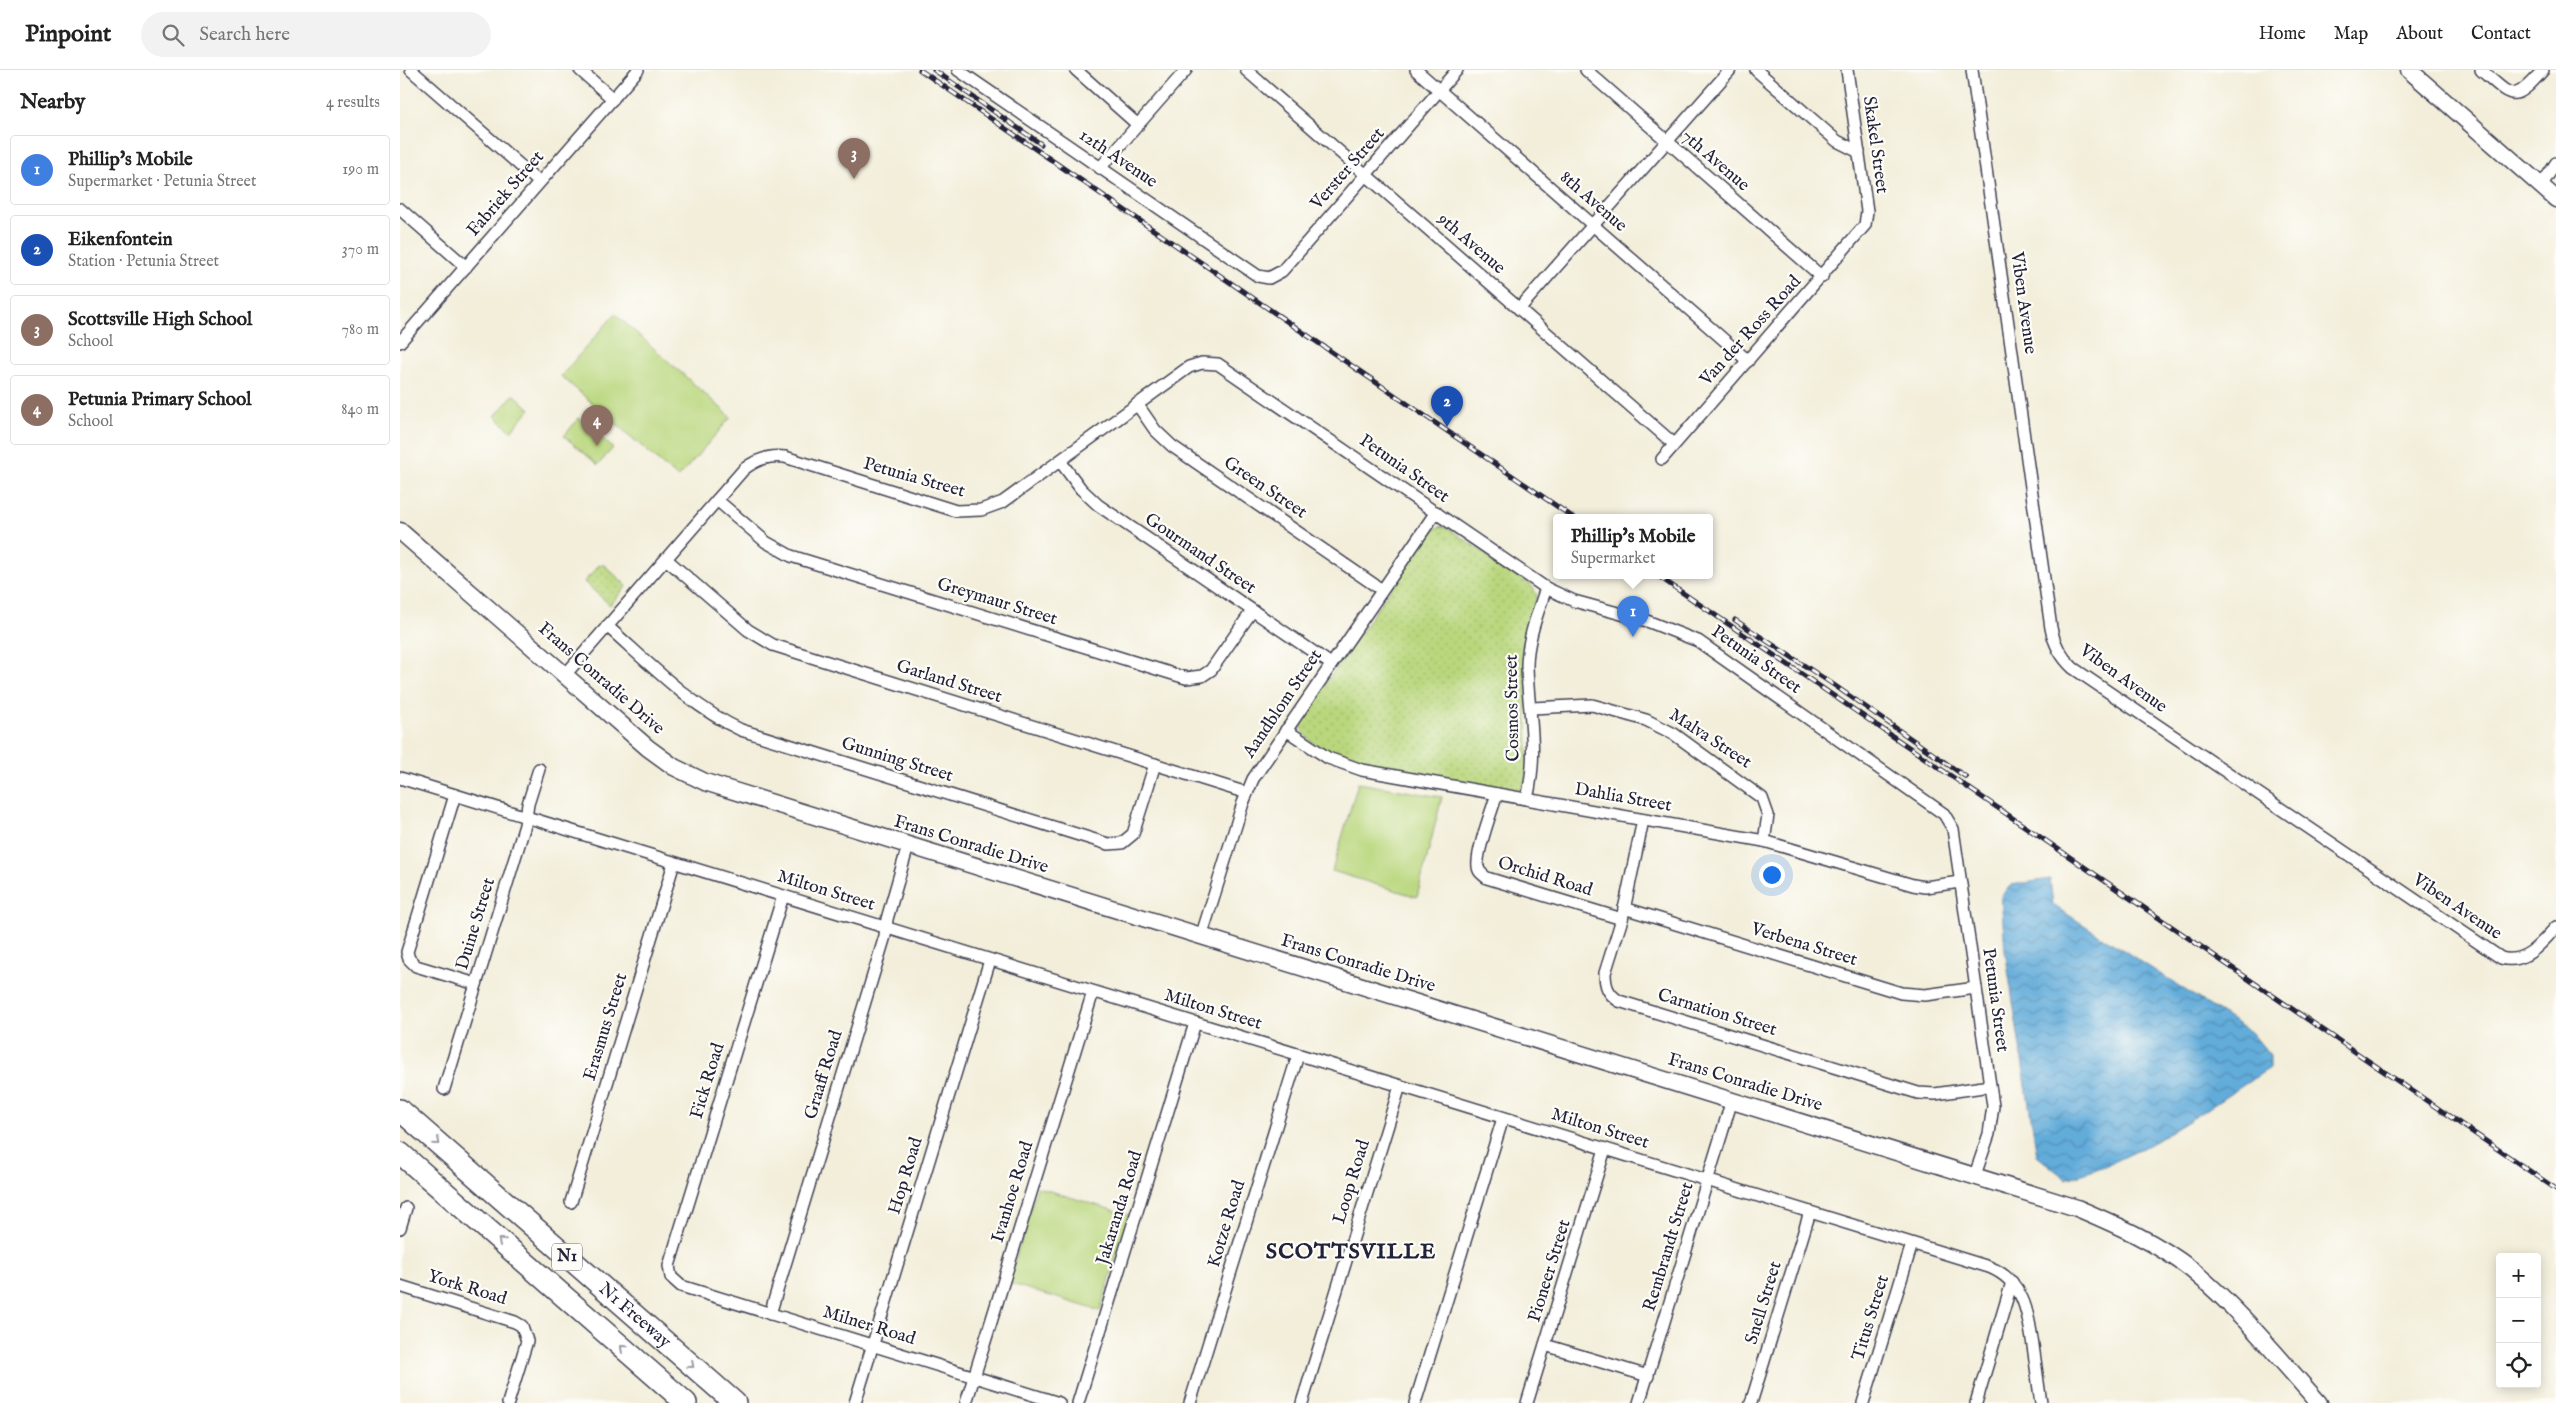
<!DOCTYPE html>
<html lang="en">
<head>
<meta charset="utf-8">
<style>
	:root { --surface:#fff; --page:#f2f2f2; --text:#222; --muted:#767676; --line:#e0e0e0; --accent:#111827 }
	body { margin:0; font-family:"IM FELL English",serif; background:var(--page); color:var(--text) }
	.controls { position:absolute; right:15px; bottom:15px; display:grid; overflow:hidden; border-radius:5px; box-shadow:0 2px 12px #0003 }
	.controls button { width:45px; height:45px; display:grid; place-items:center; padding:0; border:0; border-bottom:1px solid var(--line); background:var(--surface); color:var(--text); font:25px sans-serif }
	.you { position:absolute; left:1371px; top:804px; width:18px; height:18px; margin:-12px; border:4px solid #fff; border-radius:50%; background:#1a73e8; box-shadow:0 0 0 8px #1a73e833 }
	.badge { display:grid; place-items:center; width:32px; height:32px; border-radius:50%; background:var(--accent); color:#fff; font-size:16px; font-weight:700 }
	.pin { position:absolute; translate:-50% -41px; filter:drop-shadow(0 1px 2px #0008) }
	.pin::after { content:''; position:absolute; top:26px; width:18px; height:15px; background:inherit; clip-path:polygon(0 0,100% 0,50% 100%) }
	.popup { position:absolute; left:1153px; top:444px; width:160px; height:65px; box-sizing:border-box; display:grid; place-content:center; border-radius:5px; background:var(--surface); filter:drop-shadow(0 1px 4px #0005); font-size:16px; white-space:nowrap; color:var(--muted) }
	.popup b { font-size:19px; color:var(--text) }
	.popup::after { content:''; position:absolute; left:50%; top:100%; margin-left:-10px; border:10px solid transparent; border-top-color:var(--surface) }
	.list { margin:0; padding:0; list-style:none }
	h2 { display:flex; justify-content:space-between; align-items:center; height:65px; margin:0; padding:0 20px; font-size:21px }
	h2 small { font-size:16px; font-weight:400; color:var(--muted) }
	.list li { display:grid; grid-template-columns:32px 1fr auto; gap:15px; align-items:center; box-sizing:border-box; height:70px; margin:0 10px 10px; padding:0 10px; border:1px solid var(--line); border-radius:5px }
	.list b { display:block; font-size:19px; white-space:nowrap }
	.list p { margin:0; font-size:16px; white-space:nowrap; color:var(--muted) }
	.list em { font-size:16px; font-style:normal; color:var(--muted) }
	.icon { flex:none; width:28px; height:28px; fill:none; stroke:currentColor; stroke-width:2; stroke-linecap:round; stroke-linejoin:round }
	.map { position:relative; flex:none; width:2156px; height:1333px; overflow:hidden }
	header { display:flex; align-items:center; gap:30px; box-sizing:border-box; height:70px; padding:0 25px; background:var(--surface); border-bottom:1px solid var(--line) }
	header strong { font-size:24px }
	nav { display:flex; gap:28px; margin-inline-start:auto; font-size:18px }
	.search { width:350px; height:45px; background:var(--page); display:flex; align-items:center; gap:12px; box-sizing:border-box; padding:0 18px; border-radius:28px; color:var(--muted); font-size:19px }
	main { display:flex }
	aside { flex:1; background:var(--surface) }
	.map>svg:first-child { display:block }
	.grass { fill:url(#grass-dots); stroke:#6e7c5c }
	.park { fill:#b9d77d; stroke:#6e7c5c }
	.water { fill:url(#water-waves); stroke:#42678a }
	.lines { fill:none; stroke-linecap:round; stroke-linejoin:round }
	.street-casing { stroke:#414153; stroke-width:14 }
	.secondary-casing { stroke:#414153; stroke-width:19 }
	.highway-casing { stroke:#414153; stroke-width:24 }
	.street { stroke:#fff; stroke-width:11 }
	.secondary { stroke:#fff; stroke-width:16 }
	.highway { stroke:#fff; stroke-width:21 }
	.rail-casing { stroke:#22223b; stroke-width:5 }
	.rail { stroke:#fdfcf7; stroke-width:3; stroke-dasharray:9; stroke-linecap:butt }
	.oneway { stroke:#9c9ca7 }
	.labels { text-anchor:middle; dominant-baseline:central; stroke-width:4.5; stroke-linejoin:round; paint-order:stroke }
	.shield { fill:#fdfcf7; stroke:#646373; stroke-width:1 }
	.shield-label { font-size:16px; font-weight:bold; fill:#22223b }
	.street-label { font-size:18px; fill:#22223b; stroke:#fdfcf7 }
	.district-label { font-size:22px; font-weight:bold; letter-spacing:1px; fill:#22223b; stroke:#fdfcf7 }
</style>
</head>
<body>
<header>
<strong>Pinpoint</strong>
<div class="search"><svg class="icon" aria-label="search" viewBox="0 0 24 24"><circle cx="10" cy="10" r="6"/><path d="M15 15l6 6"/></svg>Search here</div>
<nav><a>Home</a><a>Map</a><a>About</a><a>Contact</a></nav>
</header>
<main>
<aside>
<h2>Nearby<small>4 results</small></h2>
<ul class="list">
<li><span class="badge" style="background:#3f7fe0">1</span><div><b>Phillip's Mobile</b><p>Supermarket · Petunia Street</p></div><em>190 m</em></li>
<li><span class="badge" style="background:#1a4fb4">2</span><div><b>Eikenfontein</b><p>Station · Petunia Street</p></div><em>370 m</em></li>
<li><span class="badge" style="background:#8d6e63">3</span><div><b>Scottsville High School</b><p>School</p></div><em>780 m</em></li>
<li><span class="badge" style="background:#8d6e63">4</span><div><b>Petunia Primary School</b><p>School</p></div><em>840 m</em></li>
</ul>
</aside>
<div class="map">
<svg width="2156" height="1333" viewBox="0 0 2156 1333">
	<defs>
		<pattern id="grass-dots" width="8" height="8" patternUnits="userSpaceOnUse" patternTransform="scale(1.25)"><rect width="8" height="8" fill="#b9d77d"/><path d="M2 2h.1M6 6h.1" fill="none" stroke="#9fb86d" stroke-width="1.8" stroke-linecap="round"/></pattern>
		<pattern id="water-waves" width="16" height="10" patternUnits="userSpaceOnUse" patternTransform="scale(1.25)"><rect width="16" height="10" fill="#62acda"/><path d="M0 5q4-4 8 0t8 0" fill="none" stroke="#508cb2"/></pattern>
	</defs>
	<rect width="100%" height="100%" fill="#fdfcf7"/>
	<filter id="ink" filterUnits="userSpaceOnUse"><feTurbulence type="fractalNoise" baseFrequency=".02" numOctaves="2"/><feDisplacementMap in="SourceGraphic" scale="10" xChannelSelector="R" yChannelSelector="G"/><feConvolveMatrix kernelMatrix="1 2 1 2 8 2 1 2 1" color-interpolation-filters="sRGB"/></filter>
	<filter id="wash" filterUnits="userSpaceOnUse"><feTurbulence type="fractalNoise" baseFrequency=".0096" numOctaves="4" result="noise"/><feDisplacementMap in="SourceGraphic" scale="20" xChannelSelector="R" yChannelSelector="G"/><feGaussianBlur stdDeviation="1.12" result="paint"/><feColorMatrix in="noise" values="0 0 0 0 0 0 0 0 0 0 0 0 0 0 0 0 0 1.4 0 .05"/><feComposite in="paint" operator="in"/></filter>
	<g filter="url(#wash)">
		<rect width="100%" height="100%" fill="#f3eeda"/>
		<g class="grass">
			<path d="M1042,456L1048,458L1131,515L1137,525L1125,576L1128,684L1125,715L1118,721C1099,723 1069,713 1050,710C1023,705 890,690 902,648L1030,461Z"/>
			<polygon points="199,495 204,495 225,514 226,517 210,535 184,512"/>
		</g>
		<g class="park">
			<polygon points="215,244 331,347 278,408 161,306"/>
			<polygon points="114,324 130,339 111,361 95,346"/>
			<polygon points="179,348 213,378 198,395 164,366"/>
			<polygon points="958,713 1042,727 1017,827 932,801"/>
			<polygon points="637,1117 729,1145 700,1241 608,1213"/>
		</g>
		<path class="water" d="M1650,809L1653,835L1852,963L1870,985V998C1805,1039 1741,1089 1666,1109L1637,1086L1605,881L1601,826L1611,815Z"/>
	</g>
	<g filter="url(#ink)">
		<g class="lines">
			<defs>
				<g id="street">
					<polyline points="11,0 139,112"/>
					<polyline points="180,0 213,29"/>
					<polyline points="558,0 858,206 869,208 882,201 1057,0"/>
					<polyline points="676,0 738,55"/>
					<polyline points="846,0 1274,374"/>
					<polyline points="1016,0 1348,291"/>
					<polyline points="1186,0 1422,207"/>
					<polyline points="1356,0 1437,71 1459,82"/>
					<path d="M1572,0L1651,558C1654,574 1661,587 1673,598L2101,888C2124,895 2142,873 2156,857"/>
					<path d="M2081,0C2113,28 2113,34 2143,0"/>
					<polyline points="700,98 786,0"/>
					<polyline points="2141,116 2156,93"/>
					<polyline points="0,139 66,197"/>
					<polyline points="1119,239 1330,0"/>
					<polyline points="0,272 238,0"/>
					<polyline points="737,334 755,360 772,376 982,520"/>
					<polyline points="1262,389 1465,155 1467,141 1447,0"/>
					<polyline points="660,391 681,419 698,435 931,594"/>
					<polyline points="317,430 366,472 391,486 786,608 802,606 811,600 852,541"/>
					<polyline points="266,489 348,560 373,575 847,723"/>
					<path d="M207,556C250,594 290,636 341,660L708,774L722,773L733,764L755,694"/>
					<path d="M165,605L344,399C357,389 369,385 385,387L556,441L581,440L603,432L789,297L802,293L818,294L1146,518L1174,531L1247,551L1298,571L1544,744L1553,759L1593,1036L1589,1064L1575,1105"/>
					<polyline points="1132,638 1192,635 1246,650 1274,664 1362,728 1368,745 1364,771"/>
					<polyline points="886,660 928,688 962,700 1364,771 1513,815 1525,817 1560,812"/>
					<path d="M0,708L1589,1197C1624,1211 1628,1242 1633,1276C1636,1295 1638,1314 1641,1333"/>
					<path d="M1097,724C1092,740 1076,782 1078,796C1078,802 1083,805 1087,808L1222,849"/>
					<polyline points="55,725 7,882 9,889 16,896 76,914"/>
					<path d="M1127,729C1139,678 1128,645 1127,596C1127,570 1138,542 1146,518"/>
					<path d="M1243,750L1222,849L1205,903C1205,916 1208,924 1219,931L1518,1023L1535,1024L1590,1016"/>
					<polyline points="383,826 269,1196 271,1207 281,1216 659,1333"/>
					<polyline points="1224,838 1501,923 1525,925 1576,918"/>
					<polyline points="801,867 843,733 853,709 1036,442"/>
					<polyline points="44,1019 125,755 128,734 139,699"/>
					<polyline points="171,1132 274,793"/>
					<polyline points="0,1158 6,1138"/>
					<polyline points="0,1216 115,1252 122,1256 127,1271 108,1333"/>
					<polyline points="370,1244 485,866 487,849 508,776"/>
					<polyline points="1145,1275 1248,1306"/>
					<polyline points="455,1333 590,890"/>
					<polyline points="566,1333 693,922"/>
					<polyline points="678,1333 795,953"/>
					<polyline points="790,1333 898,985"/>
					<polyline points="902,1333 1000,1016"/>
					<polyline points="1015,1333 1103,1048"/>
					<polyline points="1127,1333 1205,1079"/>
					<polyline points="1239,1333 1332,1030"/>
					<polyline points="1351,1333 1410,1142"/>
					<polyline points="1463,1333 1512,1174"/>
					<polyline points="1576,1333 1612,1212"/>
				</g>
				<g id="secondary">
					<polyline points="2009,0 2156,129"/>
					<path d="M0,461L248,678L274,697L305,712L1677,1138C1717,1155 1758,1173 1792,1200C1839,1239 1878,1287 1919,1333"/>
				</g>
				<g id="highway">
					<path id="s1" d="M0,1040L335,1333"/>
					<polyline points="0,1083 286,1333"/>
				</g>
			</defs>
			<use href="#street" class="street-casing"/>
			<use href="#secondary" class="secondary-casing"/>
			<use href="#highway" class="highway-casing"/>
			<use href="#street" class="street"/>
			<use href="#secondary" class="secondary"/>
			<use href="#highway" class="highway"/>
			<defs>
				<g id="rail">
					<polyline points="520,0 1174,448"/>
					<polyline points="534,0 641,74"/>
					<polyline points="1258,506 2156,1119"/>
					<polyline points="1335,550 1431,613 1566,707"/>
				</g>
			</defs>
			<use href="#rail" class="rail-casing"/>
			<use href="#rail" class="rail"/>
		</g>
		<defs><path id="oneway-chevron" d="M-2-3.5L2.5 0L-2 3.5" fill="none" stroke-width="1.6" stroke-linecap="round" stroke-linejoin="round" transform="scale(1.25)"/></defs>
		<g class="oneway">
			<use href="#oneway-chevron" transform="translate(37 1072) rotate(41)"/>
			<use href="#oneway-chevron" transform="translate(101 1171) rotate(-139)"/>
			<use href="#oneway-chevron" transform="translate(223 1278) rotate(-139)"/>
			<use href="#oneway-chevron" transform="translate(291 1295) rotate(41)"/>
		</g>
	</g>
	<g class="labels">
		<rect class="shield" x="152" y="1173.5" width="30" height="27" rx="4"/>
		<g class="shield-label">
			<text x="167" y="1187">N1</text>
		</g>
		<g class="street-label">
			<text transform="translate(1475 75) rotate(82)">Skakel Street</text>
			<text transform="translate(718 89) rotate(34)">12th Avenue</text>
			<text transform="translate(1315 91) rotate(41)">7th Avenue</text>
			<text transform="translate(948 99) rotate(-49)">Verster Street</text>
			<text transform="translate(106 124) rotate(-49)">Fabriek Street</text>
			<text transform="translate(1193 132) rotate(41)">8th Avenue</text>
			<text transform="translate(1071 174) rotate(41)">9th Avenue</text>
			<text transform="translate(1623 233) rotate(82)">Viben Avenue</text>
			<text transform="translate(1351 261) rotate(-48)">Van der Ross Road</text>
			<text transform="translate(1004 399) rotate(35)">Petunia Street</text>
			<text transform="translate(514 408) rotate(16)">Petunia Street</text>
			<text transform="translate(865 418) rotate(34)">Green Street</text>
			<text transform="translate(800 484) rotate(34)">Gourmand Street</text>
			<text transform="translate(597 532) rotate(17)">Greymaur Street</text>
			<text transform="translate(1356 590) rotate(35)">Petunia Street</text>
			<text transform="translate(201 609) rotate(41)">Frans Conradie Drive</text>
			<text transform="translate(1723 609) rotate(36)">Viben Avenue</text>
			<text transform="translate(549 612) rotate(17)">Garland Street</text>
			<text transform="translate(883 634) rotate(-56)">Aandblom Street</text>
			<text transform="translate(1113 638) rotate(-91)">Cosmos Street</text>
			<text transform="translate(1310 669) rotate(33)">Malva Street</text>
			<text transform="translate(497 690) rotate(17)">Gunning Street</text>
			<text transform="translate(1223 728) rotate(10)">Dahlia Street</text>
			<text transform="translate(571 775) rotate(17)">Frans Conradie Drive</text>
			<text transform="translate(1145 807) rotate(17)">Orchid Road</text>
			<text transform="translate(426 821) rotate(17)">Milton Street</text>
			<text transform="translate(2057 837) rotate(34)">Viben Avenue</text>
			<text transform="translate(76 854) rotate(-73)">Duine Street</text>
			<text transform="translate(1404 875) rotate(17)">Verbena Street</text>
			<text transform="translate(958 894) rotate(17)">Frans Conradie Drive</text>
			<text transform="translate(1595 930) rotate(82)">Petunia Street</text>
			<text transform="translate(813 940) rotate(17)">Milton Street</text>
			<text transform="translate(1317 943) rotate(17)">Carnation Street</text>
			<text transform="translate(206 957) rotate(-73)">Erasmus Street</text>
			<text transform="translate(424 1005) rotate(-73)">Graaff Road</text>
			<text transform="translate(308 1011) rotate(-73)">Fick Road</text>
			<text transform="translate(1345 1013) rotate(17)">Frans Conradie Drive</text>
			<text transform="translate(1200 1059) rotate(17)">Milton Street</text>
			<text transform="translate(506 1106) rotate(-73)">Hop Road</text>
			<text transform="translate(952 1112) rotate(-73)">Loop Road</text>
			<text transform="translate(613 1122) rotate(-73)">Ivanhoe Road</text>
			<text transform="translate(720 1138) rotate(-73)">Jakaranda Road</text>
			<text transform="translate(827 1154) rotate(-73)">Kotze Road</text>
			<text transform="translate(1269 1177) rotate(-73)">Rembrandt Street</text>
			<text transform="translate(1150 1201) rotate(-73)">Pioneer Street</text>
			<text transform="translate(67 1218) rotate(17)">York Road</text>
			<text transform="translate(1364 1233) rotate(-73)">Snell Street</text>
			<text stroke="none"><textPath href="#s1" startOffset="312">N1 Freeway</textPath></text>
			<text transform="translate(1471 1248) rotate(-73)">Titus Street</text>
			<text transform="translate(469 1256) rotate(17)">Milner Road</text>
		</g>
		<g class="district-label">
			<text x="951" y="1182">SCOTTSVILLE</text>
		</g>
	</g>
</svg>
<div class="controls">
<button>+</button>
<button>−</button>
<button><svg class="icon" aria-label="locate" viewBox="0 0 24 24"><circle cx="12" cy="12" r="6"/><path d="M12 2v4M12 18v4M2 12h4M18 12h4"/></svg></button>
</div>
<div class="you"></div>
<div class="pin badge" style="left:1233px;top:567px;background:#3f7fe0">1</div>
<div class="popup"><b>Phillip's Mobile</b>Supermarket</div>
<div class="pin badge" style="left:1047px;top:357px;background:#1a4fb4">2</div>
<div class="pin badge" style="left:454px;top:109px;background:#8d6e63">3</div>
<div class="pin badge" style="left:197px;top:376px;background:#8d6e63">4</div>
</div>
</main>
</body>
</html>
